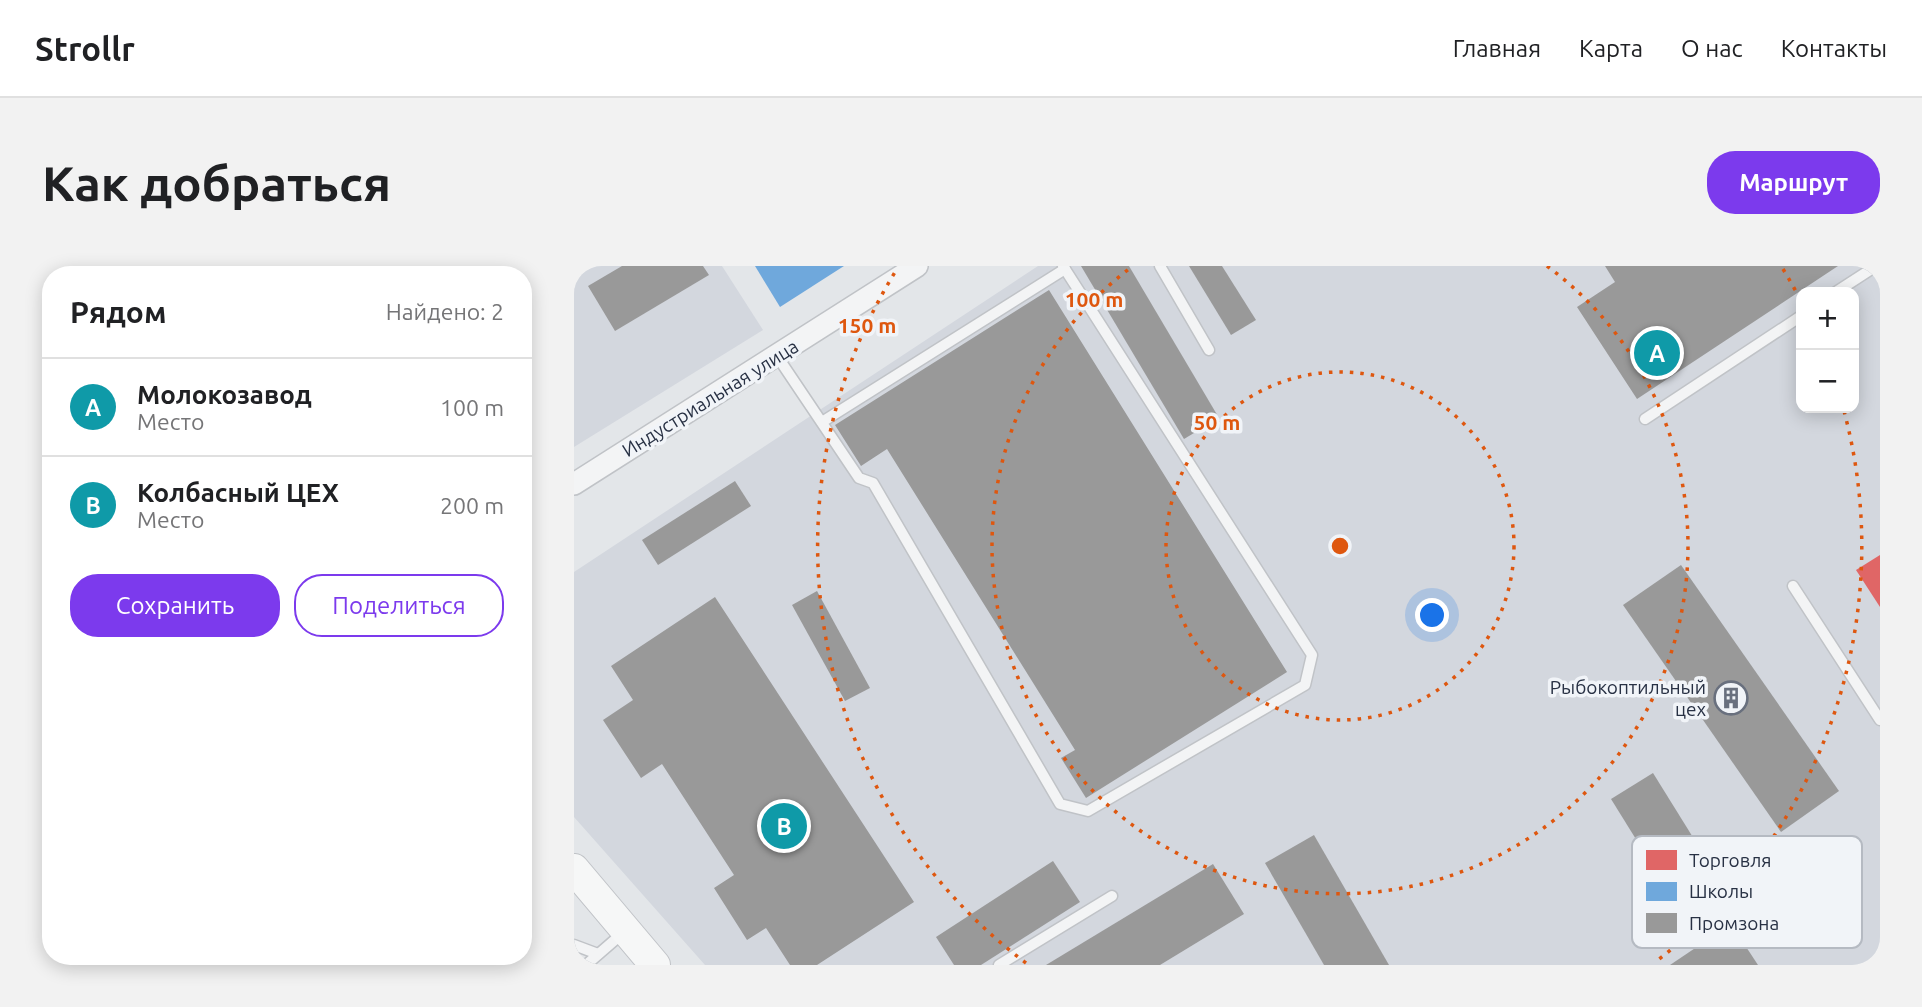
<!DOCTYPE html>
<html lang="ru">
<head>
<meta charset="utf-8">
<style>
	:root { --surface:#fff; --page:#f2f2f2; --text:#202124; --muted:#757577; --line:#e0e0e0; --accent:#7c3aed }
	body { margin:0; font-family:Ubuntu,sans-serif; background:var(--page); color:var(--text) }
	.controls { position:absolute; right:21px; top:21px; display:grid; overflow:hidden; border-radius:14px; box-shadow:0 4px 18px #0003 }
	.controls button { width:63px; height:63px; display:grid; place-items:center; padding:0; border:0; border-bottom:2px solid var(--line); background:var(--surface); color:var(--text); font:35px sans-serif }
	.you { position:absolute; left:859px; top:350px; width:24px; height:24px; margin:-18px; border:5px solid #fff; border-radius:50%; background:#1a73e8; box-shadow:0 0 0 10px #1a73e833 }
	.badge { display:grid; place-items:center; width:46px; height:46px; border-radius:50%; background:var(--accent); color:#fff; font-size:23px; font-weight:700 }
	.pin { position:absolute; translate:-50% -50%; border:4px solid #fff; box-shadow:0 2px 7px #0006 }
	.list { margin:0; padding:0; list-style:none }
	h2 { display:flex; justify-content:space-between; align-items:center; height:91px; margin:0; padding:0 28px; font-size:30px }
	h2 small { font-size:23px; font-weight:400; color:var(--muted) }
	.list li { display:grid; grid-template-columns:46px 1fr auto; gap:21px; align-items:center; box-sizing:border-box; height:98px; padding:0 28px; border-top:2px solid var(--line) }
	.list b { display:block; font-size:26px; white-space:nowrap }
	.list p { margin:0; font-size:23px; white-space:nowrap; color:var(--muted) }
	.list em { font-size:23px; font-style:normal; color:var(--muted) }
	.actions { display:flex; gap:14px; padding:21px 28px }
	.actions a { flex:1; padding:16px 0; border:2px solid var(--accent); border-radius:28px; text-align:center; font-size:24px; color:var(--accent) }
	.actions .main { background:var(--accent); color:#fff }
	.map { position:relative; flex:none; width:1306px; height:699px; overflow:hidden; border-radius:28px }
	header { display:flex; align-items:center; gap:42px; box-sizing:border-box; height:98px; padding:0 35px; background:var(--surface); border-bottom:2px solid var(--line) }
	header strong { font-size:33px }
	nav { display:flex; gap:38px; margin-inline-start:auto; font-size:24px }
	.intro { display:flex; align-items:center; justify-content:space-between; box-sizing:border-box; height:168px; padding:0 42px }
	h1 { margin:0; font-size:49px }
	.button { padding:18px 32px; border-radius:28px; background:var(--accent); color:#fff; font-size:24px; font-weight:700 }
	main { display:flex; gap:42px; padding:0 42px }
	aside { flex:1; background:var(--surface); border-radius:28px; box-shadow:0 4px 18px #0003 }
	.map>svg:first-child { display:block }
	.built { fill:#d3d7de; fill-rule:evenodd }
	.shops { fill:#e06666 }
	.schools { fill:#6fa8dc }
	.industry { fill:#999 }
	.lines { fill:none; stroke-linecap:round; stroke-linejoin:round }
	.lane-casing { stroke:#c0c3c7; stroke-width:13 }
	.street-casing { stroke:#c0c3c7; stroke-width:24 }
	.secondary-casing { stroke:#c0c3c7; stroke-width:32 }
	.lane { stroke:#f3f4f5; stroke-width:10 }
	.street { stroke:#f3f4f5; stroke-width:21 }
	.secondary { stroke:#f6f7f7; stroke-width:30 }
	.ring { fill:none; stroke:#de570f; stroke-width:3.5; stroke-dasharray:3.5 7 }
	.labels { text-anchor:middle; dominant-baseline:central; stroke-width:7; stroke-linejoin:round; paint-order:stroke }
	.street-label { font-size:19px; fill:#283144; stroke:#f1f4f8 }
	.poi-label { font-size:19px; fill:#283144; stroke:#f1f4f8; text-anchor:end }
	.key { fill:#f1f4f8; stroke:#b5bac2; stroke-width:2 }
	.key-label { font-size:19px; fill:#283144 }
	.centre { fill:#de570f; stroke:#f1f4f8; stroke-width:3.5 }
	.ring-label { font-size:21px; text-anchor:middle; font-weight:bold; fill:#de570f; stroke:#f1f4f8; stroke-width:7; stroke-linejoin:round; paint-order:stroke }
</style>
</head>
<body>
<header>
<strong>Strollr</strong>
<nav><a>Главная</a><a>Карта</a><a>О нас</a><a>Контакты</a></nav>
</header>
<div class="intro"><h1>Как добраться</h1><a class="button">Маршрут</a></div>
<main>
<aside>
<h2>Рядом<small>Найдено: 2</small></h2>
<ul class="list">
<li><span class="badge" style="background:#0f9aa8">A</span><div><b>Молокозавод</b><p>Место</p></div><em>100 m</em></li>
<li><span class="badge" style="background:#0f9aa8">B</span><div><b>Колбасный ЦЕХ</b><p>Место</p></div><em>200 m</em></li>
</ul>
<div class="actions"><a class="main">Сохранить</a><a>Поделиться</a></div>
</aside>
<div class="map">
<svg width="1306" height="699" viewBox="0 0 1306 699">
	<rect width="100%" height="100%" fill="#e3e6e9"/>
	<g class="built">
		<polygon points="0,0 148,0 189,64 0,181"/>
		<path d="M464,0H1306V699H131L0,551V306ZM1227,26H1280V142H1227Z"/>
	</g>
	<polygon class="shops" points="1306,289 1306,341 1282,304"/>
	<polygon class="schools" points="181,0 270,0 206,41"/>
	<g class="industry">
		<polygon points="48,0 129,0 135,9 41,65 14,20"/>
		<polygon points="507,0 555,0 645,152 610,173"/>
		<polygon points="615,0 648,0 682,54 657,69"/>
		<polygon points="1031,0 1264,0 1063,133 1003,41 1041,16"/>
		<polygon points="475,24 713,406 512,532 487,492 501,484 313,183 287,200 261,159"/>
		<polygon points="161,215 177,240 84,299 68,274"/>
		<polygon points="1107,299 1265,525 1207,566 1049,339"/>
		<polygon points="243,325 296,422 271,435 218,339"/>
		<polygon points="141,331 340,636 243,699 216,699 192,662 173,674 140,622 160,609 88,498 67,512 29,454 59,434 37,400"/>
		<polygon points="1079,507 1120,573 1078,599 1037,533"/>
		<polygon points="740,569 815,699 750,699 691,597"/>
		<polygon points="479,595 506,636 407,699 380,699 362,671"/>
		<polygon points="639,598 670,648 586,699 472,699"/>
		<polygon points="1157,658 1184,699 1096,699"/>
	</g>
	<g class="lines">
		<defs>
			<g id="lane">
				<polyline points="586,0 635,84"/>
				<polyline points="0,3 5,0"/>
				<polyline points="1262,26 1302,0"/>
				<polyline points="203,90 285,212 299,217 486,538 514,545 731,419 738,389 489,0"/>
				<polyline points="1071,153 1227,50"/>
				<polyline points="248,156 491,3"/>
				<polyline points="1219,320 1306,454"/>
				<polyline points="0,679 24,688"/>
				<polyline points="12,699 50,666"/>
				<polyline points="425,699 538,630"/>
			</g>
			<polyline id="street" points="0,218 343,0"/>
			<polyline id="secondary" points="0,603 81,699"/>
		</defs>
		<use href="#lane" class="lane-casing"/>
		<use href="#street" class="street-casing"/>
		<use href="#secondary" class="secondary-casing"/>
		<use href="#lane" class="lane"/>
		<use href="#street" class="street"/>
		<use href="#secondary" class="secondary"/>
	</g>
	<g class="ring">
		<circle cx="766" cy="280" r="174"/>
		<path d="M973 0A348 348 0 1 1 559 0"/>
		<path d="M452 697A522 522 0 0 1 323 3M1209 3A522 522 0 0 1 1227 35M1270 145A522 522 0 0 1 1080 697"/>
	</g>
	<defs>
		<symbol id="building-ring" viewBox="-11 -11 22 22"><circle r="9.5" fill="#f1f4f8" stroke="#69707e" stroke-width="1.5"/><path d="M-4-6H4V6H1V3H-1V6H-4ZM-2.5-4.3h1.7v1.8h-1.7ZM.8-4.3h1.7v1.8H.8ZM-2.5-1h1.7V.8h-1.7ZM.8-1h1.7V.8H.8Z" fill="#69707e"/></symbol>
	</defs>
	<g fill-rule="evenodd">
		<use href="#building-ring" x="1138" y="413" width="38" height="38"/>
	</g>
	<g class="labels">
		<g class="street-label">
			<text transform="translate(136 132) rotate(-32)">Индустриальная улица</text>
		</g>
		<g class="poi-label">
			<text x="1132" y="421">Рыбокоптильный<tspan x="1132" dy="22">цех</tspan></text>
		</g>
	</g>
	<rect x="1058" y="570" width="230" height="112" rx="10" class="key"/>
	<rect x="1072" y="584" width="31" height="20" fill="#e06666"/>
	<rect x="1072" y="616" width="31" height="19" fill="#6fa8dc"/>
	<rect x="1072" y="647" width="31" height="20" fill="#999"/>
	<g class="key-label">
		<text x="1115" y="601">Торговля</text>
		<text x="1115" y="632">Школы</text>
		<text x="1115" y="664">Промзона</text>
	</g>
	<circle cx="766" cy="280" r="10" class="centre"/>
	<g class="ring-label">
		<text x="520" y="41">100 m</text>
		<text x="293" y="67">150 m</text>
		<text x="643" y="164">50 m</text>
	</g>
</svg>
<div class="controls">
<button>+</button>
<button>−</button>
</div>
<div class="you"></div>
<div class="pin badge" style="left:1083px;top:87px;background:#0f9aa8">A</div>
<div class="pin badge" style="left:210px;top:560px;background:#0f9aa8">B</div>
</div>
</main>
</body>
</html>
